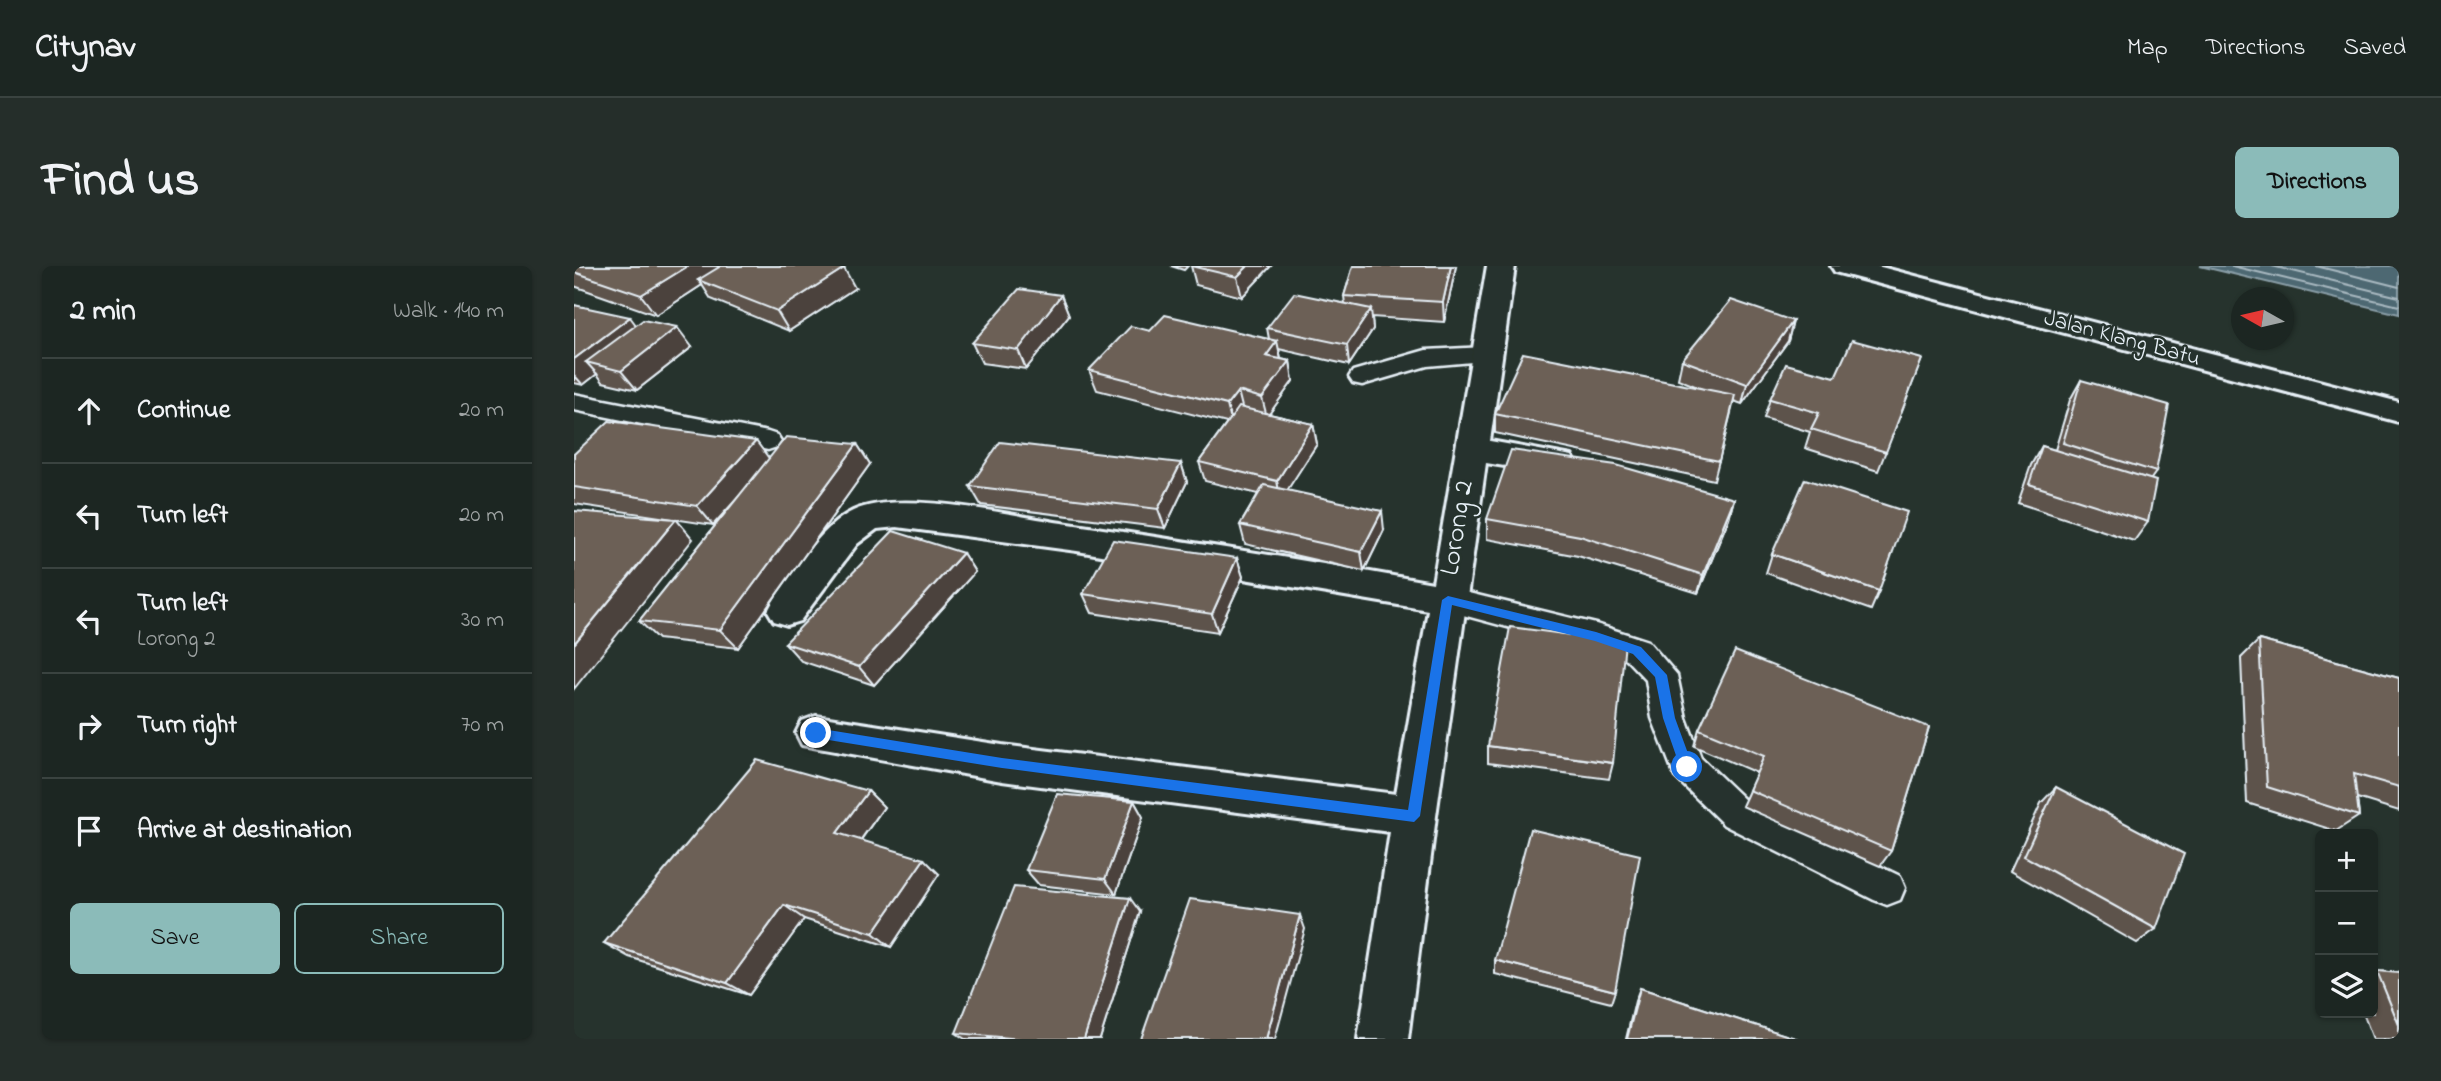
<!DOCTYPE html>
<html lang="en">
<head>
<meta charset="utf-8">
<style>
	:root { --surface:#1c2622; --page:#252e2a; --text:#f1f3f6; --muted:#a0a5a5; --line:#3a4340; --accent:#8bbbb9 }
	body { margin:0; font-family:"Indie Flower",sans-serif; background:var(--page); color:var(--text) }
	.controls { position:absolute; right:21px; bottom:21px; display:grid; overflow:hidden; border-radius:10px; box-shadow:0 2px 5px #0004 }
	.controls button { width:63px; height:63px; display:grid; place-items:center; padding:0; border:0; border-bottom:2px solid var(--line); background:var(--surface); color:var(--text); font:35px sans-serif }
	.compass { position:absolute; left:1657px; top:21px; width:63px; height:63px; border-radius:50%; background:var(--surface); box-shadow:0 2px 5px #0004; rotate:278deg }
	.stop { position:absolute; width:21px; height:21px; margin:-16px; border:5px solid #1a73e8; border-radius:50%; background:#fff }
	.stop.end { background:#1a73e8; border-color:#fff; box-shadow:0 2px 7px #0008 }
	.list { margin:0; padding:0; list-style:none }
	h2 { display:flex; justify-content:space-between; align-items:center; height:91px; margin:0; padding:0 28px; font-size:30px }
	h2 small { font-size:23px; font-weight:400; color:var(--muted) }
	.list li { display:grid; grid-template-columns:46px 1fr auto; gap:21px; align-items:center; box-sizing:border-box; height:105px; padding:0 28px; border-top:2px solid var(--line) }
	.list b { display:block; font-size:26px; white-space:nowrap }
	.list p { margin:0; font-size:23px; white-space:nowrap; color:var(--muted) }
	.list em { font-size:23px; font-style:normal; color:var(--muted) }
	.actions { display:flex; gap:14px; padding:21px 28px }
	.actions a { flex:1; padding:16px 0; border:2px solid var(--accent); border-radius:10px; text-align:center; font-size:24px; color:var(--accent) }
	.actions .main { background:var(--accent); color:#111 }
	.icon { flex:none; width:38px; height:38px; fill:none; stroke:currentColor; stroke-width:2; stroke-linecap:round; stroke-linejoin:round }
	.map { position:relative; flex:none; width:1825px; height:773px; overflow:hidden; border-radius:10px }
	header { display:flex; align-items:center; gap:42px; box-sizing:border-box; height:98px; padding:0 35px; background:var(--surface); border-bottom:2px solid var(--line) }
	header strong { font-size:33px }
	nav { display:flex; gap:38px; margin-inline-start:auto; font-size:24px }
	.intro { display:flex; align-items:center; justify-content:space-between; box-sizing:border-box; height:168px; padding:0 42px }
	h1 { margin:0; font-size:49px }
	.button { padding:18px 32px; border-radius:10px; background:var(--accent); color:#111; font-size:24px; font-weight:700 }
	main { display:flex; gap:42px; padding:0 42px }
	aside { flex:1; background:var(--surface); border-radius:10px; box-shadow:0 2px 5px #0004 }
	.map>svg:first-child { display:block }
	.water { fill:#4d6872; stroke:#8b9fa8; stroke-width:2 }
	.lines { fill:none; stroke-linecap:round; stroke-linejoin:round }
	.shore { stroke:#aabac2; stroke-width:2 }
	.lane-casing { stroke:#e8f1f8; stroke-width:5 }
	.street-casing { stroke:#e8f1f8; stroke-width:6 }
	.lane { fill:#26332d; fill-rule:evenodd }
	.street { fill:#26332d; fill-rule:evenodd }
	.wall { fill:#5d534b; stroke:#e8f1f8; stroke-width:2 }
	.shaded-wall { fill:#4c433d; stroke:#e8f1f8; stroke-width:2 }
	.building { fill:#6c6057; stroke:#e8f1f8; stroke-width:2 }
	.route { fill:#1a73e8 }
	.labels { text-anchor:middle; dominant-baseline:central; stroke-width:5; stroke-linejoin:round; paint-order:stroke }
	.far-street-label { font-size:23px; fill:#e8f1f8; stroke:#26332d }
	.street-label { font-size:28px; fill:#e8f1f8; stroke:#26332d }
</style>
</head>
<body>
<header>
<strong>Citynav</strong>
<nav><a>Map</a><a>Directions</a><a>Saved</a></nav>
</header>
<div class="intro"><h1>Find us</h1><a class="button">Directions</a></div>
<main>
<aside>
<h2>2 min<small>Walk · 140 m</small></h2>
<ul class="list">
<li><svg class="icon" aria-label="ahead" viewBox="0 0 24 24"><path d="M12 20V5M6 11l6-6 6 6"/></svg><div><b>Continue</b></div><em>20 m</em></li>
<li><svg class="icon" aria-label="left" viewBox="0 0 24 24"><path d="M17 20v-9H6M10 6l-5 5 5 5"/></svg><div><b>Turn left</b></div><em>20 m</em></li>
<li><svg class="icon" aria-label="left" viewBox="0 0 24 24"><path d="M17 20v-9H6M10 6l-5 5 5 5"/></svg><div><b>Turn left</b><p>Lorong 2</p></div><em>30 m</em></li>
<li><svg class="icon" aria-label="right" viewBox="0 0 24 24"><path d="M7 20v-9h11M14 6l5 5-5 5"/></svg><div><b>Turn right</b></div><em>70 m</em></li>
<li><svg class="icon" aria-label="arrive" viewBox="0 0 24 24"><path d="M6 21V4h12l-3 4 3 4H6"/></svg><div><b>Arrive at destination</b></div></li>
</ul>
<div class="actions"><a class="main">Save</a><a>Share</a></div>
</aside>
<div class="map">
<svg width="1825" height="773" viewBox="0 0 1825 773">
	<rect width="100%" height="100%" fill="#26332d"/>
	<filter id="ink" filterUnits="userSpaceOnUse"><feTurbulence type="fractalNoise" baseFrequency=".0143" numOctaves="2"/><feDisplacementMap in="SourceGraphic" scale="14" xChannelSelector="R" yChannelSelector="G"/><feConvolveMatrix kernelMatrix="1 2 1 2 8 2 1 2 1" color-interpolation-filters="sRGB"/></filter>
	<g filter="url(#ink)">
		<polygon class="water" points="1626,0 1825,0 1825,48"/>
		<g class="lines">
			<g class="shore">
				<polyline points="1658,0 1825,40"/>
				<polyline points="1698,0 1825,31"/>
				<polyline points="1742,0 1825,21"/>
			</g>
			<defs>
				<g id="lane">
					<polygon points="912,81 921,84 924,89 921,94 853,100 788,119 779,117 775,111 779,105 852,84"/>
					<polygon points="0,128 194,166 203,169 207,175 203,181 194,184 0,144"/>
					<polygon points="874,322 1022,358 1074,375 1103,409 1112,452 1127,492 1174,537 1326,610 1331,622 1326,634 1313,639 1300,634 1150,559 1101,511 1078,452 1072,414 1052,393 863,342 859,334 863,326"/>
				</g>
				<g id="street">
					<path d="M913,0H941L916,175L998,190L1003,198L998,206L986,209L912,197L862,550L834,773H784L816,566L428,515L228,479L222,467L228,455L242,450L428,479L822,528L854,344L503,285L323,261L303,263L283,278L226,355L213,359L200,355L194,345C210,315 248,259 279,245C325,223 436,249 488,257C612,275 735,295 859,317Z"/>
					<polygon points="1257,0 1303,0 1825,136 1825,156 1261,6"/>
				</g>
			</defs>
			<use href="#lane" class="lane-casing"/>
			<use href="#street" class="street-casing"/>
			<use href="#lane" class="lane"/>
			<use href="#street" class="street"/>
		</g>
		<g class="wall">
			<polygon points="0,0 281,22 215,65 137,33 128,19 82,49 0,20"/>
			<polygon points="597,0 614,0 610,4"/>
			<polygon points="617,0 697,0 668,31 622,19"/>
			<polygon points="779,0 882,0 870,56 798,51 799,63 775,99 705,83 707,93 716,95 719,115 695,148 739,158 743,178 713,224 810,264 790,305 671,278 666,259 684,228 631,215 625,196 653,157 523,124 515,104 576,65 695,73 693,62 771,38 770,30"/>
			<polygon points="487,29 495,49 452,103 408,97 398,77"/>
			<polygon points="0,39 62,59 118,81 63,124 29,116 23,108 9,119 0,117"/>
			<polygon points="1219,55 1214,75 1168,138 1160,135 1140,214 921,167 921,148 1126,122 1104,113 1108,94"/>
			<polygon points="1348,93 1304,205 1231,182 1236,166 1190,152 1196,133 1261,111"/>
			<polygon points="1507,114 1582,206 1577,213 1574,256 1560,275 1444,237 1457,199 1468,180 1481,184 1496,134"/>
			<polygon points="182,175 195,193 283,178 296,198 164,382 84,373 65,355 164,231 139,259 0,238 0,188"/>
			<polygon points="607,197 613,216 591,262 407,239 396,220"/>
			<polygon points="1160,233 1155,252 1124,327 1004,290 913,273 913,253"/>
			<polygon points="389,287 401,306 300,419 227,395 211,377"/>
			<polygon points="1198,288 1305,325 1297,344 1192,307"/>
			<polygon points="663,292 669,311 644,366 518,347 509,328"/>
			<polygon points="1685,374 1825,412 1825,545 1783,532 1785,550 1762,565 1673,537 1667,392"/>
			<polygon points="1355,461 1317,585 1306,600 1168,540 1183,507 1120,480 1125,463"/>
			<polygon points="914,480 1039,497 1035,513 914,497"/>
			<polygon points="1482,521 1582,663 1563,677 1436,605 1467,537"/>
			<polygon points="294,525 310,541 287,574 365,608 317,681 230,653 175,729 55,691 30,677"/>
			<polygon points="560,535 569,551 542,628 465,619 452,604"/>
			<polygon points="566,646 526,773 391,773 382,767"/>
			<polygon points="921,694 1041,725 1037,737 921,708"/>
			<polygon points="1803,705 1825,707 1825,773 1799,773 1789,747 1799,747 1799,707"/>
			<polygon points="1066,722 1224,773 1052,773 1061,735"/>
		</g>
		<g class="shaded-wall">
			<polygon points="114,0 158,0 124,14 128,19 82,49 67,29"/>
			<polygon points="674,0 697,0 668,31 663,11"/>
			<polygon points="877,0 882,0 870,56 869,36"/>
			<polygon points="270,2 281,22 215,65 203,45"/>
			<polygon points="487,29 495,49 452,103 444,84"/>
			<polygon points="797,43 799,63 775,99 773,79"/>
			<polygon points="56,51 71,71 12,96 23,108 9,119 0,109 0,93"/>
			<polygon points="1219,55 1214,75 1168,138 1173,118"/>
			<polygon points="103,61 118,81 63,124 47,105"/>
			<polygon points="703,75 707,94 692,90"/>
			<polygon points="716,95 719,115 693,151 688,132"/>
			<polygon points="664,125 669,145 658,159 653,139"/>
			<polygon points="739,158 743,178 707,234 703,215"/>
			<polygon points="182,175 197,195 139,259 123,240"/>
			<polygon points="283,178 296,198 164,382 146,364"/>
			<polygon points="607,197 613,216 591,262 584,243"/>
			<polygon points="1160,233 1155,252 1124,327 1129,309"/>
			<polygon points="808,245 810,264 790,305 787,286"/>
			<polygon points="102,253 119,273 0,423 0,378"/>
			<polygon points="389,287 401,306 300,419 285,401"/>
			<polygon points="663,292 669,311 644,366 638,348"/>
			<polygon points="294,525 310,541 280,583 263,567"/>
			<polygon points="560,535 569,551 542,628 531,613"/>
			<polygon points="350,593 365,608 317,681 299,667"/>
			<polygon points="556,632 566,646 526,773 510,773"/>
			<polygon points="210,639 230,653 175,729 153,717"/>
			<polygon points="726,649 731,663 701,773 692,773"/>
		</g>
		<g class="building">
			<polygon points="0,0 114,0 67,29 0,6"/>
			<polygon points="147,0 264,0 270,2 203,45 124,14"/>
			<polygon points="617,0 674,0 663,11"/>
			<polygon points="779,0 877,0 869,36 770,30"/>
			<polygon points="445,23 487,29 444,84 398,77"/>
			<polygon points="720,27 797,43 773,79 693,62"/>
			<polygon points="1157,34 1219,55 1173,118 1108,94"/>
			<polygon points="0,39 56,51 0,93"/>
			<polygon points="591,49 703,75 692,90 716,95 688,132 664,125 653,139 515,104 557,60 576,65"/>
			<polygon points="69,54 103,61 47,105 12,96"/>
			<polygon points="1278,74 1348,93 1312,186 1237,163 1245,147 1196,133 1212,98 1261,111"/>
			<polygon points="949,87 1161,129 1145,195 921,148"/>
			<polygon points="1507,114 1595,139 1582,206 1489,177"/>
			<polygon points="665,141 739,158 703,215 625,196"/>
			<polygon points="35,155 182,175 123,240 0,221 0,188"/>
			<polygon points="212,171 283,178 146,364 65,355"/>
			<polygon points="426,176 607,197 584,243 396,220"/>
			<polygon points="1468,180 1582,215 1574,256 1455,218"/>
			<polygon points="937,184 1042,199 1160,233 1129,309 1006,270 913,253"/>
			<polygon points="1231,213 1333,246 1305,325 1198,288"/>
			<polygon points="690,219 808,245 787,286 666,259"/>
			<polygon points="0,245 102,253 0,378"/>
			<polygon points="319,265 389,287 285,401 211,377"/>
			<polygon points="539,274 663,292 638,348 509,328"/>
			<polygon points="936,361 1051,376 1039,497 914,480"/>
			<polygon points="1685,374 1825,412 1825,521 1780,508 1785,550 1693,521"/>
			<polygon points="1161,385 1355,461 1317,585 1175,524 1190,490 1125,463"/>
			<polygon points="183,494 294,525 263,567 350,593 299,667 210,639 153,717 30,677"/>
			<polygon points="1482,521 1610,588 1582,663 1450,590"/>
			<polygon points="483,528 560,535 531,613 452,604"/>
			<polygon points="956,563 1066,589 1041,725 921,694"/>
			<polygon points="440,621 556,632 510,773 447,773 382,767"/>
			<polygon points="616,633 726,649 692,773 567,773"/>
			<polygon points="1803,705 1825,707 1825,759"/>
			<polygon points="1066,722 1224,773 1053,773"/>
		</g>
	</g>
	<polygon class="route" points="874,330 1022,366 1067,381 1093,409 1101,452 1119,501 1117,505 1113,506 1106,501 1089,452 1081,411 1059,388 1021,375 878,339 846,550 840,556 428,502 242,472 235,467 242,462 428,492 834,544 868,334"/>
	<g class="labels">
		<g class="far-street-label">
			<text transform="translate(1548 73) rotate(15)">Jalan Klang Batu</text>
		</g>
		<g class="street-label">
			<text transform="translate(884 262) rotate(-81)">Lorong 2</text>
		</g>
	</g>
</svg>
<div class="controls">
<button>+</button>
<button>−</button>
<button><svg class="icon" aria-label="layers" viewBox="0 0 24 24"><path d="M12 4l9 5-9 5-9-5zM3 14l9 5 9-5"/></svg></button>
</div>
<svg class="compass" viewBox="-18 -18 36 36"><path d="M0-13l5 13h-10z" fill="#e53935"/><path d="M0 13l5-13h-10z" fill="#a0a5a5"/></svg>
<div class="stop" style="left:1113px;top:501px"></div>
<div class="stop end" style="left:242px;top:467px"></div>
</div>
</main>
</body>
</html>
